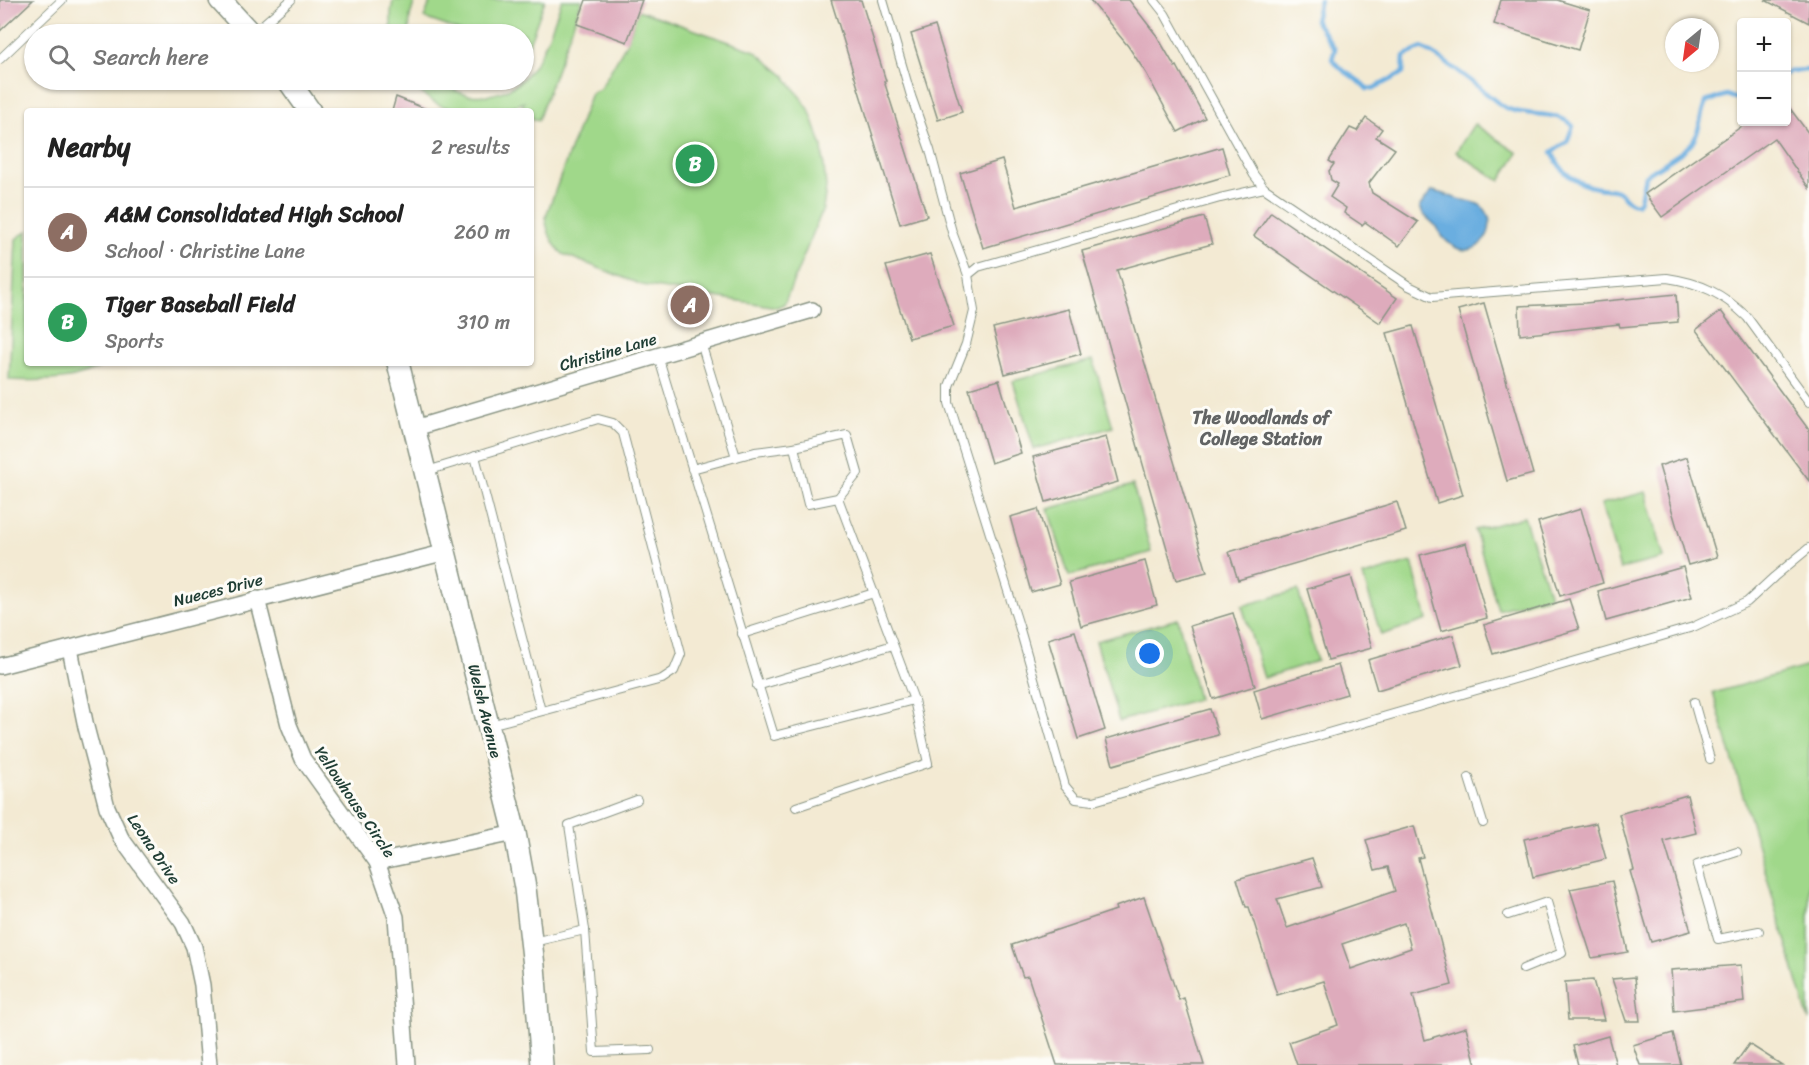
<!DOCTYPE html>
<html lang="en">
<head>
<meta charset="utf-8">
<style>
	:root { --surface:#fff; --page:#f6f6f6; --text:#222; --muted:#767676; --line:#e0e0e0; --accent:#b5179e }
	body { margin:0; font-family:Sriracha,sans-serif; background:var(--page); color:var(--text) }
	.controls { position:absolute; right:18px; top:18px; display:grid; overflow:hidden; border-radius:6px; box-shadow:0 2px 4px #0004 }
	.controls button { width:54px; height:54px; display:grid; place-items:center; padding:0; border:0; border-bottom:2px solid var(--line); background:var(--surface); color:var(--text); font:30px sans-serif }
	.compass { position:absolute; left:1665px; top:18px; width:54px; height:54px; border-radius:50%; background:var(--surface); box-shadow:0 2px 4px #0004; rotate:209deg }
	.you { position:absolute; left:1150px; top:654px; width:21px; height:21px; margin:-15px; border:4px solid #fff; border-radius:50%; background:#1a73e8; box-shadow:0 0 0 9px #1a73e833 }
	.badge { display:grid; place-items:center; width:39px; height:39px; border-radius:50%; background:var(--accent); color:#fff; font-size:20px; font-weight:700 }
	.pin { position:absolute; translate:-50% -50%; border:3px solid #fff; box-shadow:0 2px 6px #0006 }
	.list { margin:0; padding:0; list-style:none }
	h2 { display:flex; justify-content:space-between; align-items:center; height:78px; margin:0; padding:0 24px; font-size:26px }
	h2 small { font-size:20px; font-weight:400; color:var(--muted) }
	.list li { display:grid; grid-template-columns:39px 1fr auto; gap:18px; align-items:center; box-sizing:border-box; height:90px; padding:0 24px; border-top:2px solid var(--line) }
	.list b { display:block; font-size:22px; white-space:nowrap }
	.list p { margin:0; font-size:20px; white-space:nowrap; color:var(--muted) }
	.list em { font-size:20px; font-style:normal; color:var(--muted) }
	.icon { flex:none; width:33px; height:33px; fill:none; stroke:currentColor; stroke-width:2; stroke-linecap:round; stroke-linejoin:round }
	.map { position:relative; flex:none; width:1809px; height:1065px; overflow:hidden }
	.search { position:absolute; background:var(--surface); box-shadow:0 2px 4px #0004; left:24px; top:24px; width:510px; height:66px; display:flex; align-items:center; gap:15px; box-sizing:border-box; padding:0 21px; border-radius:33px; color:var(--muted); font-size:22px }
	.panel { position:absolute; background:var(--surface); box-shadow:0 2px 4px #0004; left:24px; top:108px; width:510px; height:258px; border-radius:6px }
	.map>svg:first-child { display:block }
	.green { fill:#a0d88a; stroke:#608a5f; stroke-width:1.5 }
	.water { fill:#6baee0; stroke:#45768a; stroke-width:1.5 }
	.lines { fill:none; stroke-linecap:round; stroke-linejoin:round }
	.stream { stroke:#6baee0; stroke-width:4.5 }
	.building { fill:#deabbc; fill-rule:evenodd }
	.service-casing { stroke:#899484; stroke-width:10 }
	.minor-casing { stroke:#899484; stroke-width:18 }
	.secondary-casing { stroke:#899484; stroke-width:24 }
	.service { stroke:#fff; stroke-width:8 }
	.minor { stroke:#fff; stroke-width:15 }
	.secondary { stroke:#fff; stroke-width:21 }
	.labels { text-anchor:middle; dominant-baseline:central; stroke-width:6; stroke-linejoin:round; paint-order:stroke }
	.street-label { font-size:16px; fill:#1f3d34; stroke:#fdfcf7 }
	.neighbourhood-label { font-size:18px; font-weight:bold; fill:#626464; stroke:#fdfcf7 }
</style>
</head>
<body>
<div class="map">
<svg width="1809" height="1065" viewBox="0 0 1809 1065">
	<rect width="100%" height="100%" fill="#fdfcf7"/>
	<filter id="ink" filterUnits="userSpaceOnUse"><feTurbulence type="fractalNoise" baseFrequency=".0167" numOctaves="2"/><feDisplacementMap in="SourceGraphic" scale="12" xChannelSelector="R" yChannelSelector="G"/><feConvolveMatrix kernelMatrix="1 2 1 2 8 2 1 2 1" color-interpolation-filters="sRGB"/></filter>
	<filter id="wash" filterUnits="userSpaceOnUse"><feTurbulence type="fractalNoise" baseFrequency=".008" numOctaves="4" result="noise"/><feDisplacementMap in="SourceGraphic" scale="24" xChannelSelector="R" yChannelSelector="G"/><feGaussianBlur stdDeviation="1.35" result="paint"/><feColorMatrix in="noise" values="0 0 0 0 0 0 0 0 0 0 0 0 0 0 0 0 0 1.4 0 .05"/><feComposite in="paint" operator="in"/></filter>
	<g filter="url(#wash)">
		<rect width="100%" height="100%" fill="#f3ead3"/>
		<g class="green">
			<polygon points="393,0 415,0 410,16 409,34 391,34 391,13"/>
			<polygon points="431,0 545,0 525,55 524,54 524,34 469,34 424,18"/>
			<path d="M562,0H582L538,120L531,118V111H521L524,102C508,110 496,111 479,111C446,111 430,105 409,80C416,79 429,77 436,80C447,86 456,93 469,95C531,102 545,46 562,0Z"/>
			<path d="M638,10L755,51L785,76L809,109L822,147L826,187L823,209L784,304L777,307L642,285L563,254C553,246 545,228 546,216L591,93L600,89L627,42Z"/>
			<polygon points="1474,124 1518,153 1500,181 1456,152"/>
			<path d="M27,231V363H107C76,383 44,381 9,380L16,239Z"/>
			<polygon points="1093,360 1113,427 1034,449 1013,381"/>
			<polygon points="1133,485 1151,552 1069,576 1048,509"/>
			<polygon points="1646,492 1664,558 1620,569 1601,504"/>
			<polygon points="1524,517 1550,596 1498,610 1475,530"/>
			<polygon points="1412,562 1427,620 1381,635 1363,576"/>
			<polygon points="1298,590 1317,661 1264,678 1242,606"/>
			<polygon points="1178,619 1198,699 1119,721 1096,641"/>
			<polygon points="1809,666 1809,1021 1713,693"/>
		</g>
		<path class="water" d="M1432,191C1442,192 1448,196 1458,199C1466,201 1473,201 1480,205C1509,225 1468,281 1436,227C1431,218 1423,219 1420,206Z"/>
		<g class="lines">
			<g class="stream">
				<path d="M1320,0L1315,20L1335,49L1332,59C1342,74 1356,75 1367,89L1374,88L1403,73L1404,56L1422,48C1443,59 1461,73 1480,88C1488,95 1497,103 1506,108C1527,118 1556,109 1573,126L1567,142L1552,152C1561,173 1575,184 1598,188C1604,189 1612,189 1617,191C1625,195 1627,204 1637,204L1640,200L1645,176C1656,168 1685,152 1692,143C1701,132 1699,115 1706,102L1727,95L1736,99L1742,97"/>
				<polyline points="1786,74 1790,71 1809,70"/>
			</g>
		</g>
		<g id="blocks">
			<g class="building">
				<polygon points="0,0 33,0 0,31"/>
				<polygon points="586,0 642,0 627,42 577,24"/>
				<polygon points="831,0 861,0 886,81 884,81 927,216 900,224"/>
				<polygon points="1090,0 1129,0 1157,36 1175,67 1177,66 1205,118 1178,132 1146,73 1128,46"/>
				<polygon points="1501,0 1557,0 1590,10 1578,50 1494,24"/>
				<polygon points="1765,0 1809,0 1809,23"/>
				<polygon points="935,26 962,112 938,120 911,34"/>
				<polygon points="396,97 431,111 392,111"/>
				<polygon points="1786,103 1809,134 1809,188 1774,138 1662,217 1645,194 1748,122 1786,122"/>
				<polygon points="1366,118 1382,129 1376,137 1395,149 1369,183 1372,193 1418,222 1399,246 1365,222 1362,225 1344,213 1346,208 1330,197 1338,184 1331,180 1329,171 1334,164 1329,161 1350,128 1357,131"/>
				<polygon points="1222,147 1230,175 983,248 960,173 1002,160 1016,207"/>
				<polygon points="1271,212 1397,298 1380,323 1254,236"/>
				<polygon points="1204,217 1212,244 1117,270 1207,572 1176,580 1082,251"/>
				<polygon points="930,254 954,326 909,338 886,266"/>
				<polygon points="1676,294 1678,322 1620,327 1619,324 1520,335 1519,306 1585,303"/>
				<polygon points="1484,303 1533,474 1507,481 1458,310"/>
				<polygon points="1069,309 1081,354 1005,374 993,328"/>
				<polygon points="1721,311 1809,430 1809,481 1696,330"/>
				<polygon points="1413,326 1463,495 1437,503 1387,333"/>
				<polygon points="999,380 1021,453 991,463 969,389"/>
				<polygon points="1106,437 1118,482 1046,502 1033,457"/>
				<polygon points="1687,457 1717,557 1688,565 1659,466"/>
				<polygon points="1397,502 1406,531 1238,580 1229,552"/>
				<polygon points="1038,509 1060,584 1031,592 1010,517"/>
				<polygon points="1581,509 1603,583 1560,596 1538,522"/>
				<polygon points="1466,543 1487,618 1441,631 1420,555"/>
				<polygon points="1145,561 1157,605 1081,626 1069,582"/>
				<polygon points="1683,567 1692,597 1606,621 1598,591"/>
				<polygon points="1351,576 1372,648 1328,660 1307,589"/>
				<polygon points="1569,599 1579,629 1493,654 1484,625"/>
				<polygon points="1233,613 1255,686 1213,699 1190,626"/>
				<polygon points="1075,631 1105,730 1078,739 1048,639"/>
				<polygon points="1453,635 1462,665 1377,690 1368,660"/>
				<polygon points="1338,665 1347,694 1262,719 1254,690"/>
				<polygon points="1210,709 1218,735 1113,765 1106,739"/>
				<polygon points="1687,795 1696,833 1664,841 1691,931 1651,942 1630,871 1634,870 1619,814"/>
				<polygon points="1596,823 1606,859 1533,877 1524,839"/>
				<path d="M1414,826L1423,857L1418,858L1452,985L1413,995L1425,1040L1466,1027L1476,1065H1297L1289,1042L1338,1025L1324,981L1277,995L1249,907H1246L1237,879L1312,858L1322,887L1277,899L1287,928L1395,891L1388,867L1375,870L1366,840ZM1404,923L1411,948L1351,969L1342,944Z"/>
				<polygon points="1612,881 1628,952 1592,958 1570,889"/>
				<polygon points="1144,897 1179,1000 1184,998 1204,1065 1057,1065 1028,976 1023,977 1012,945 1116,910 1115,907"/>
				<polygon points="1741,965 1744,1002 1674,1011 1671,970"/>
				<polygon points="1635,977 1640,1021 1626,1021 1612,979"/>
				<polygon points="1593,980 1604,1020 1568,1020 1565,982"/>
				<polygon points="1673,1033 1681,1065 1640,1065 1633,1045"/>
				<polygon points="1608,1036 1616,1065 1578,1065 1573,1046"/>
				<polygon points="1749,1044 1782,1065 1734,1065"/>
			</g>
		</g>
	</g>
	<g filter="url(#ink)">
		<use href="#blocks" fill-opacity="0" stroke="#899484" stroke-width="1.5"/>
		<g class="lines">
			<defs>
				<g id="service">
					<polyline points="883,0 911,96 930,150 952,232 968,275 974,311 966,344 949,386 949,403 1019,626 1065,786 1076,799 1094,801 1693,627 1747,602 1774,577 1809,548"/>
					<path d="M1154,0L1165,14L1254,175L1264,188L1409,286L1432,297L1667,278C1701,283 1722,293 1747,317L1809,402"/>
					<polyline points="253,33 291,0"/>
					<polyline points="0,59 62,0"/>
					<polyline points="968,275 978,267 1220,198 1264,188"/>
					<polyline points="701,343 736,457"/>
					<polyline points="658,356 774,736 914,700 838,498 808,504 794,447 755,452 692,469"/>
					<polyline points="794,447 847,435 858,473 838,498"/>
					<polyline points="475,456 541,711"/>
					<polyline points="427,471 598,419 613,423 623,433 681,654 674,671 662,679 490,725"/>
					<polyline points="742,634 874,593"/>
					<polyline points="757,686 893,645"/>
					<polyline points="1694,702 1710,759"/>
					<polyline points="1469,778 1483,823"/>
					<polyline points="796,807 928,763 914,700"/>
					<polyline points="1737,852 1697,865 1718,939 1759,931"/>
					<polyline points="1508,915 1547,902 1562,953 1523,969"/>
					<polyline points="585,930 594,1052 650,1050"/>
					<polyline points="533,942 585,930 569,825 637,800"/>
				</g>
				<g id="minor">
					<polyline points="415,428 812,310"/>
					<polyline points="257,599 289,725 303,759 377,862 396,917 407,1065"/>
					<polyline points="70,649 86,727 107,807 121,838 183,923 194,947 202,985 209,1065"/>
					<polyline points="0,666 446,552"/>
					<polyline points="377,862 515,833"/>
				</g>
				<g id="secondary">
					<polyline points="220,0 251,34"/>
					<polyline points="288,80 310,111"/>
					<polyline points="398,363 515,833 525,888 534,966 542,1065"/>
				</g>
			</defs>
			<use href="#service" class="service-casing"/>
			<use href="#minor" class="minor-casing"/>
			<use href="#secondary" class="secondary-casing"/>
			<use href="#service" class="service"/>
			<use href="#minor" class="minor"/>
			<use href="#secondary" class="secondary"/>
		</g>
	</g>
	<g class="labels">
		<g class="street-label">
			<text transform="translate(608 352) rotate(-16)">Christine Lane</text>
			<text transform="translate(218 590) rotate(-14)">Nueces Drive</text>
			<text transform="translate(485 711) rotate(76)">Welsh Avenue</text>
			<text transform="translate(355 802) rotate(56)">Yellowhouse Circle</text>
			<text transform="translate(154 849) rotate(56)">Leona Drive</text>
		</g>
		<g class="neighbourhood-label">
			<text x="1261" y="418">The Woodlands of<tspan x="1261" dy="21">College Station</tspan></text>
		</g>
	</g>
</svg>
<div class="controls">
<button>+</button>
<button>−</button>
</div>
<svg class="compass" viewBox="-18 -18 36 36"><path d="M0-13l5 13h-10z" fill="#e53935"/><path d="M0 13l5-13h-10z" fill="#767676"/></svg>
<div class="you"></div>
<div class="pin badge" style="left:690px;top:305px;background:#8d6e63">A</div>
<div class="pin badge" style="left:695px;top:164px;background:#2e9e5b">B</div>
<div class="search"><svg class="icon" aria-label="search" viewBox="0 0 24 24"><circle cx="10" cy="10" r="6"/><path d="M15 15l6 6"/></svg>Search here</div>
<section class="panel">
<h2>Nearby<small>2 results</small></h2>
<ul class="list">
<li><span class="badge" style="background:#8d6e63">A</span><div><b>A&amp;M Consolidated High School</b><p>School · Christine Lane</p></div><em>260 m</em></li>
<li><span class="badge" style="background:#2e9e5b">B</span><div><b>Tiger Baseball Field</b><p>Sports</p></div><em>310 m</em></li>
</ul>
</section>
</div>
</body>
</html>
